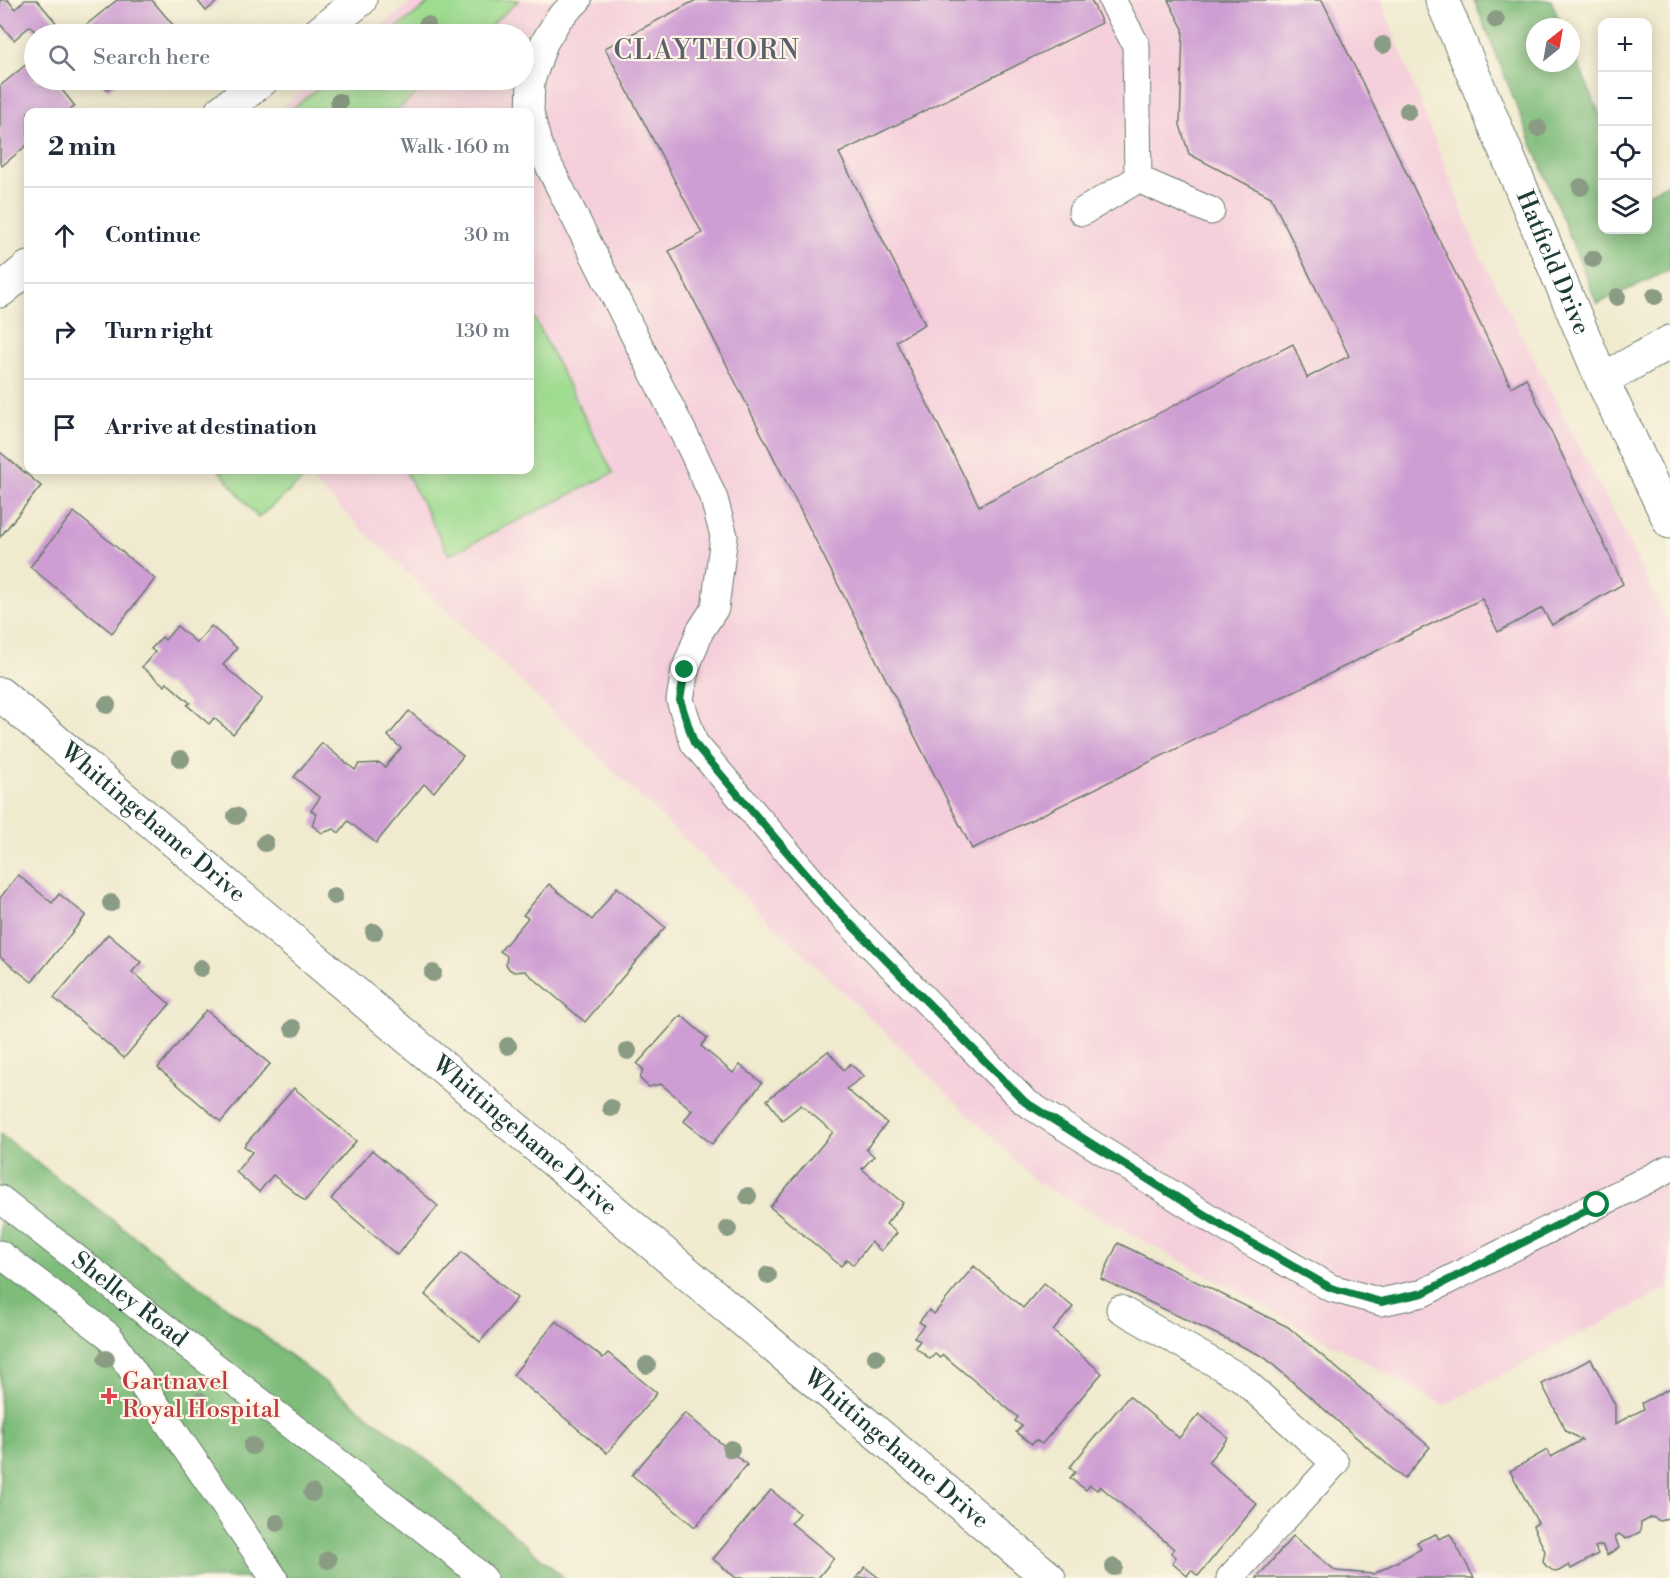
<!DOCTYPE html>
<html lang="en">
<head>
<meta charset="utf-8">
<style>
	:root { --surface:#fff; --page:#f2f2f3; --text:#1f2937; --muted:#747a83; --line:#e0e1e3 }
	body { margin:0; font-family:"Libre Bodoni",serif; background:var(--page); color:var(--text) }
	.controls { position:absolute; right:18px; top:18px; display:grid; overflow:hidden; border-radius:12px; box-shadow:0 3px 15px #0003 }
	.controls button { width:54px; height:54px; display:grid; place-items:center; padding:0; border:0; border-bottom:2px solid var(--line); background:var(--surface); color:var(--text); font:30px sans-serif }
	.compass { position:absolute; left:1526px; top:18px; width:54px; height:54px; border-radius:50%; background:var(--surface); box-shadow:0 3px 15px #0003; rotate:31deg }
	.stop { position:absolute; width:18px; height:18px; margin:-14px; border:4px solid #0b8043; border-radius:50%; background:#fff }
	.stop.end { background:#0b8043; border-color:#fff; box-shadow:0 2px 6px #0008 }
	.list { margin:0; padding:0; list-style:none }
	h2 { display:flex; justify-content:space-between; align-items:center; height:78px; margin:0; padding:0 24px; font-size:26px }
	h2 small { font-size:20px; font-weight:400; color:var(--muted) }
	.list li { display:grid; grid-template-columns:39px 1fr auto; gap:18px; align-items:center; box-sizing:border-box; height:96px; padding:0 24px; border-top:2px solid var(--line) }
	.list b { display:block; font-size:22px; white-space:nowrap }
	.list em { font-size:20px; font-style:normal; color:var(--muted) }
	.icon { flex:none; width:33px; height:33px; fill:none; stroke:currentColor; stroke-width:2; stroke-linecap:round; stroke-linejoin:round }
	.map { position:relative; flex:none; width:1670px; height:1578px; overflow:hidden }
	.search { position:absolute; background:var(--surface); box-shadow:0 3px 15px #0003; left:24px; top:24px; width:510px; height:66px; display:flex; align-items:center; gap:15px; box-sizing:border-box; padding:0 21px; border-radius:33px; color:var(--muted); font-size:22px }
	.panel { position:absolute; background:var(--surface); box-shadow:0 3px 15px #0003; left:24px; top:108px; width:510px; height:366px; border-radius:12px }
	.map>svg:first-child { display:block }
	.built { fill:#f5cfdb }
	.green { fill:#9edc90; stroke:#5e8c62; stroke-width:1.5 }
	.forest { fill:#7ebc7a; stroke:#4e7c57; stroke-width:1.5 }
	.building { fill:#ce9dd3 }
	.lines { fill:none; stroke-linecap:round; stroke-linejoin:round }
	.lane-casing { stroke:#687a6a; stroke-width:29 }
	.street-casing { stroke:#687a6a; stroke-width:35 }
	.lane { stroke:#fff; stroke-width:27 }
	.street { stroke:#fff; stroke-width:33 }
	.tree { fill:#8b9c84 }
	.route { stroke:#0b8043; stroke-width:8 }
	.health-dot { fill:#e0444e; stroke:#fcf5e5; stroke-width:2 }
	.labels { text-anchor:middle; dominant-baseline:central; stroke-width:4.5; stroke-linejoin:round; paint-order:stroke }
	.street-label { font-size:24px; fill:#1f3d34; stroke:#fcf5e5 }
	.health-label { font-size:24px; fill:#be3a42; stroke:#fcf5e5; text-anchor:start }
	.quarter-label { font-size:27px; letter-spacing:1.5px; fill:#5c5f6c; stroke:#fcf5e5 }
</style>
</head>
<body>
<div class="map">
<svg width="1670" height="1578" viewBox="0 0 1670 1578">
	<rect width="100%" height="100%" fill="#fcf5e5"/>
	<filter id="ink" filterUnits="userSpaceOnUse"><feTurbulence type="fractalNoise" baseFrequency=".0167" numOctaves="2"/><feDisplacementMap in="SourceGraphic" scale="12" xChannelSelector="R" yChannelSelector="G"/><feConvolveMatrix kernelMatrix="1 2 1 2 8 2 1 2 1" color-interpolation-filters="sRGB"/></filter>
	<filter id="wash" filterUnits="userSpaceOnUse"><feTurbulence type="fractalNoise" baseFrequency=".008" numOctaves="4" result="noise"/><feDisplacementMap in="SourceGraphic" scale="24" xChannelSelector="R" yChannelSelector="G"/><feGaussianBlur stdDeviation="1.35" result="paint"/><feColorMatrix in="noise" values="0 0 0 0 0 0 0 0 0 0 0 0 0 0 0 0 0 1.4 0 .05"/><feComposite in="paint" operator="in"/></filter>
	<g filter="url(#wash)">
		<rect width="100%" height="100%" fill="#f0eacf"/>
		<polygon class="built" points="414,0 1381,0 1477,249 1616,517 1670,626 1670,1287 1444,1405 1038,1183 891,1038 307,476 258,518 219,470 530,470 530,112 276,112 316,80 524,80 524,34 371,34"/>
		<g class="green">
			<polygon points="433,0 519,0 481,34 389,34"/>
			<polygon points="330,80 432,80 395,112 288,112"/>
			<polygon points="530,310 613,473 449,555 405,470 530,470"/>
			<polygon points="219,470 314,470 258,518"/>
		</g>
		<g class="forest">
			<polygon points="1474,0 1551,0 1562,27 1535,27 1535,63 1571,63 1571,47 1602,120 1602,230 1648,230 1648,193 1670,183 1670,270 1597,304"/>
			<polygon points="0,1134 432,1464 564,1578 0,1578"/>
		</g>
		<g id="blocks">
			<g class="building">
				<polygon points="0,0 8,0 15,9 25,0 37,0 58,25 46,34 37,34 30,26 14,40 0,24"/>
				<polygon points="117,0 152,0 179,32 176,34 75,34"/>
				<polygon points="197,0 219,0 206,11"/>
				<polygon points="696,0 1091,0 1102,23 839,153 925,324 896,341 979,506 1293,344 1307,378 1349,356 1271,197 1189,154 1180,125 1183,29 1168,0 1322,0 1511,387 1526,378 1623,584 1552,625 1542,608 1498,632 1482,599 972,849 669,251 702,233 605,48"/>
				<polygon points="34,58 34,80 54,80 75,106 67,112 28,112 28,144 2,166 0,163 0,86"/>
				<polygon points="99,80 120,80 108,90"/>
				<polygon points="0,452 41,486 0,537"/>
				<polygon points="74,512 155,579 112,633 30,567"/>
				<polygon points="177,626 197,643 211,626 237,648 223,665 262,699 233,734 214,718 209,724 187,705 190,703 167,683 165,686 142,667 155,652 151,649 162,637 165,640"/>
				<polygon points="409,711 463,756 434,792 424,784 376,843 348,821 339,833 334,829 322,833 312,825 316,814 311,810 320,798 294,777 322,743 355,770 359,764 380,763 385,767 401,748 388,736"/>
				<polygon points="18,875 52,903 59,894 86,915 32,982 0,957 0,898"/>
				<polygon points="549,884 592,920 617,887 665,927 585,1022 525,971 514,972 509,969 506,964 507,956 500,951 528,918 523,915"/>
				<polygon points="108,934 141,962 132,972 170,1004 124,1058 54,998"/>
				<polygon points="206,1010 270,1064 221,1122 158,1068"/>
				<polygon points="681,1015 707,1038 701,1046 733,1073 740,1065 762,1083 712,1144 684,1121 692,1110 661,1084 649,1087 640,1079 643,1069 637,1064"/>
				<polygon points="828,1051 844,1070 850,1064 864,1076 846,1089 887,1123 866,1149 874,1156 862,1169 903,1203 886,1224 897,1233 881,1251 871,1242 853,1265 847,1259 841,1266 770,1207 833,1132 801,1105 782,1120 767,1100"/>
				<polygon points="294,1088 356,1141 305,1201 273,1175 259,1192 236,1172 252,1152 244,1146"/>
				<polygon points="372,1150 438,1206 397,1255 331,1199"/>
				<polygon points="1118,1243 1288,1327 1430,1447 1404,1479 1264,1357 1101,1279"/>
				<polygon points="462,1252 517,1298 480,1342 425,1295"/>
				<polygon points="974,1266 1023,1308 1044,1283 1073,1307 1053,1331 1102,1373 1042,1444 1036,1440 1032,1444 1016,1432 1022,1426 1015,1421 1018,1417 943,1355 940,1358 935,1354 930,1359 915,1347 920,1341 914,1337 924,1325 919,1322 929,1310 934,1314"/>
				<polygon points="556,1321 603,1358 608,1353 657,1393 607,1453 513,1375"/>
				<polygon points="1591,1359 1615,1405 1615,1424 1644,1409 1642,1403 1670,1388 1670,1517 1660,1521 1652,1517 1641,1523 1640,1532 1626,1539 1619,1534 1615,1537 1619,1548 1607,1555 1602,1545 1595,1547 1598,1554 1571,1569 1569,1565 1559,1571 1555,1572 1546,1566 1543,1561 1545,1551 1533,1526 1538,1523 1510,1471 1547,1450 1551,1457 1582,1440 1566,1431 1542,1384"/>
				<polygon points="1129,1396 1179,1438 1199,1414 1228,1438 1208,1462 1257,1504 1198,1576 1191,1570 1187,1576 1172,1563 1176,1557 1171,1553 1174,1549 1100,1486 1097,1490 1090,1485 1086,1490 1070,1478 1075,1472 1070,1467"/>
				<polygon points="685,1413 747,1465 695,1527 632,1475"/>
				<polygon points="771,1490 799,1513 791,1523 834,1558 818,1578 736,1578 713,1559"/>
				<polygon points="1436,1534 1439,1539 1450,1534 1474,1578 1257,1578 1293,1536 1336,1571 1374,1574 1421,1549 1417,1542"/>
				<polygon points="865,1567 879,1578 856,1578"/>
			</g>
		</g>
	</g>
	<g filter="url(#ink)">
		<use href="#blocks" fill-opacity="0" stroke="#687a6a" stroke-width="1.5"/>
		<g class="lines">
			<defs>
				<g id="lane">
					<polyline points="578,0 559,18 544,43 531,81 530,112 538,144 694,454 714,499 724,536 715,608 700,631 685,670 680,700 694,743 833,906 1025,1102 1224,1227 1331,1288 1381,1302 1423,1293 1670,1168"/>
					<polyline points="1112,0 1136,45 1138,179"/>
					<polyline points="1138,179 1211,211"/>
					<polyline points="1082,212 1138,179"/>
					<path id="s1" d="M0,1199L448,1548L483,1578"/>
					<polyline points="0,1254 109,1336 274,1578"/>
					<polyline points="1120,1309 1241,1378 1335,1463 1230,1578"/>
				</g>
				<g id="street">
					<path id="s2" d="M1442,0L1602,380L1670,522"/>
					<polyline points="318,34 360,0"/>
					<polyline points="221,112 262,80"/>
					<polyline points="0,291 28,268"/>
					<polyline points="1602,380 1670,342"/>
					<path id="s3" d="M0,694L1049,1578"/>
				</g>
			</defs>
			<use href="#lane" class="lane-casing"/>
			<use href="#street" class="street-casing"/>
			<use href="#lane" class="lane"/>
			<use href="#street" class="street"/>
		</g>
		<g class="tree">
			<circle cx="1496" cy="20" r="9"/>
			<circle cx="427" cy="25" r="9"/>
			<circle cx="1383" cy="45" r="9"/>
			<circle cx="339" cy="102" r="9"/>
			<circle cx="1408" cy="111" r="9"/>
			<circle cx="1538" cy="128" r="9"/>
			<circle cx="1581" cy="187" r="9"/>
			<circle cx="1593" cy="259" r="9"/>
			<circle cx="1655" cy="296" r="9"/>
			<circle cx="1617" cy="297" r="9"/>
			<circle cx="107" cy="705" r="9"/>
			<circle cx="181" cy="759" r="9"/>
			<circle cx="236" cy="816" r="9"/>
			<circle cx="265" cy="843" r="9"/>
			<circle cx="334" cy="896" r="9"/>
			<circle cx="111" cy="903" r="9"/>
			<circle cx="374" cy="932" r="9"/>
			<circle cx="201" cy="968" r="9"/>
			<circle cx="433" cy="973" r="9"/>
			<circle cx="293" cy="1028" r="9"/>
			<circle cx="508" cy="1046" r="9"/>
			<circle cx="628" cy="1051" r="9"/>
			<circle cx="611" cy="1108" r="9"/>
			<circle cx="748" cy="1196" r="9"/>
			<circle cx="728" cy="1229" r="9"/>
			<circle cx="768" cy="1275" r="9"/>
			<circle cx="876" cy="1357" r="9"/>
			<circle cx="106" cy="1359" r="9"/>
			<circle cx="647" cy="1365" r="9"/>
			<circle cx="200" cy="1401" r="9"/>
			<circle cx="252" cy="1446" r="9"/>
			<circle cx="731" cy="1449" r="9"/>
			<circle cx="312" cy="1493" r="9"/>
			<circle cx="277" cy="1523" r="9"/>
			<circle cx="328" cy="1560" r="9"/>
			<circle cx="1114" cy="1567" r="9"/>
		</g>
	</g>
	<g class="lines" filter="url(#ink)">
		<polyline class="route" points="685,670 680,700 694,743 833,906 1025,1102 1224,1227 1331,1288 1381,1302 1423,1293 1597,1205"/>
	</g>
	<path class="health-dot" d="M106 1387h6v6h6v6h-6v6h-6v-6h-6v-6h6z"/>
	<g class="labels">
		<g class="street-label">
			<text stroke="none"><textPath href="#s2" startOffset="285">Hatfield Drive</textPath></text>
			<text stroke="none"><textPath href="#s3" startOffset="200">Whittingehame Drive</textPath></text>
			<text stroke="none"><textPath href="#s3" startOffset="686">Whittingehame Drive</textPath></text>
			<text stroke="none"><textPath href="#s1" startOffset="164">Shelley Road</textPath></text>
			<text stroke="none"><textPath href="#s3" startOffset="1172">Whittingehame Drive</textPath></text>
		</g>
		<g class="health-label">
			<text x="122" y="1382">Gartnavel<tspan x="122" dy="28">Royal Hospital</tspan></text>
		</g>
		<g class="quarter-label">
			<text x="707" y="51">CLAYTHORN</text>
		</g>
	</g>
</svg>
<div class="controls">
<button>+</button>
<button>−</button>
<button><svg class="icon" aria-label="locate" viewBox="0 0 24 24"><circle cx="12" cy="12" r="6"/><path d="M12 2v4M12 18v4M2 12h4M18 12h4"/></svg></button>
<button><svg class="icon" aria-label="layers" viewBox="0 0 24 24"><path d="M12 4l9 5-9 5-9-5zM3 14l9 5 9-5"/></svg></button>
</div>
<svg class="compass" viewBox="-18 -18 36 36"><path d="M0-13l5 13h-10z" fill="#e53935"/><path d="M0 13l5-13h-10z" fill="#747a83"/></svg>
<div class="stop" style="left:1597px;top:1205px"></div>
<div class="stop end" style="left:685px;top:670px"></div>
<div class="search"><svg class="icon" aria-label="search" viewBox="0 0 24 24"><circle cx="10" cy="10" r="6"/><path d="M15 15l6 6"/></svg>Search here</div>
<section class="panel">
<h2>2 min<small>Walk · 160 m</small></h2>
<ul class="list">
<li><svg class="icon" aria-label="ahead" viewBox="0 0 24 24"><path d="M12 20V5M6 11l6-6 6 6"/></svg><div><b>Continue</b></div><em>30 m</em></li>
<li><svg class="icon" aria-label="right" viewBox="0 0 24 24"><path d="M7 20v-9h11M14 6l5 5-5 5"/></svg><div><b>Turn right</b></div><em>130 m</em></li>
<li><svg class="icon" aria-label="arrive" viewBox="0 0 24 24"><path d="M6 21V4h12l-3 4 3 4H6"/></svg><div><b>Arrive at destination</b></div></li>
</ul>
</section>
</div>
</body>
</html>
